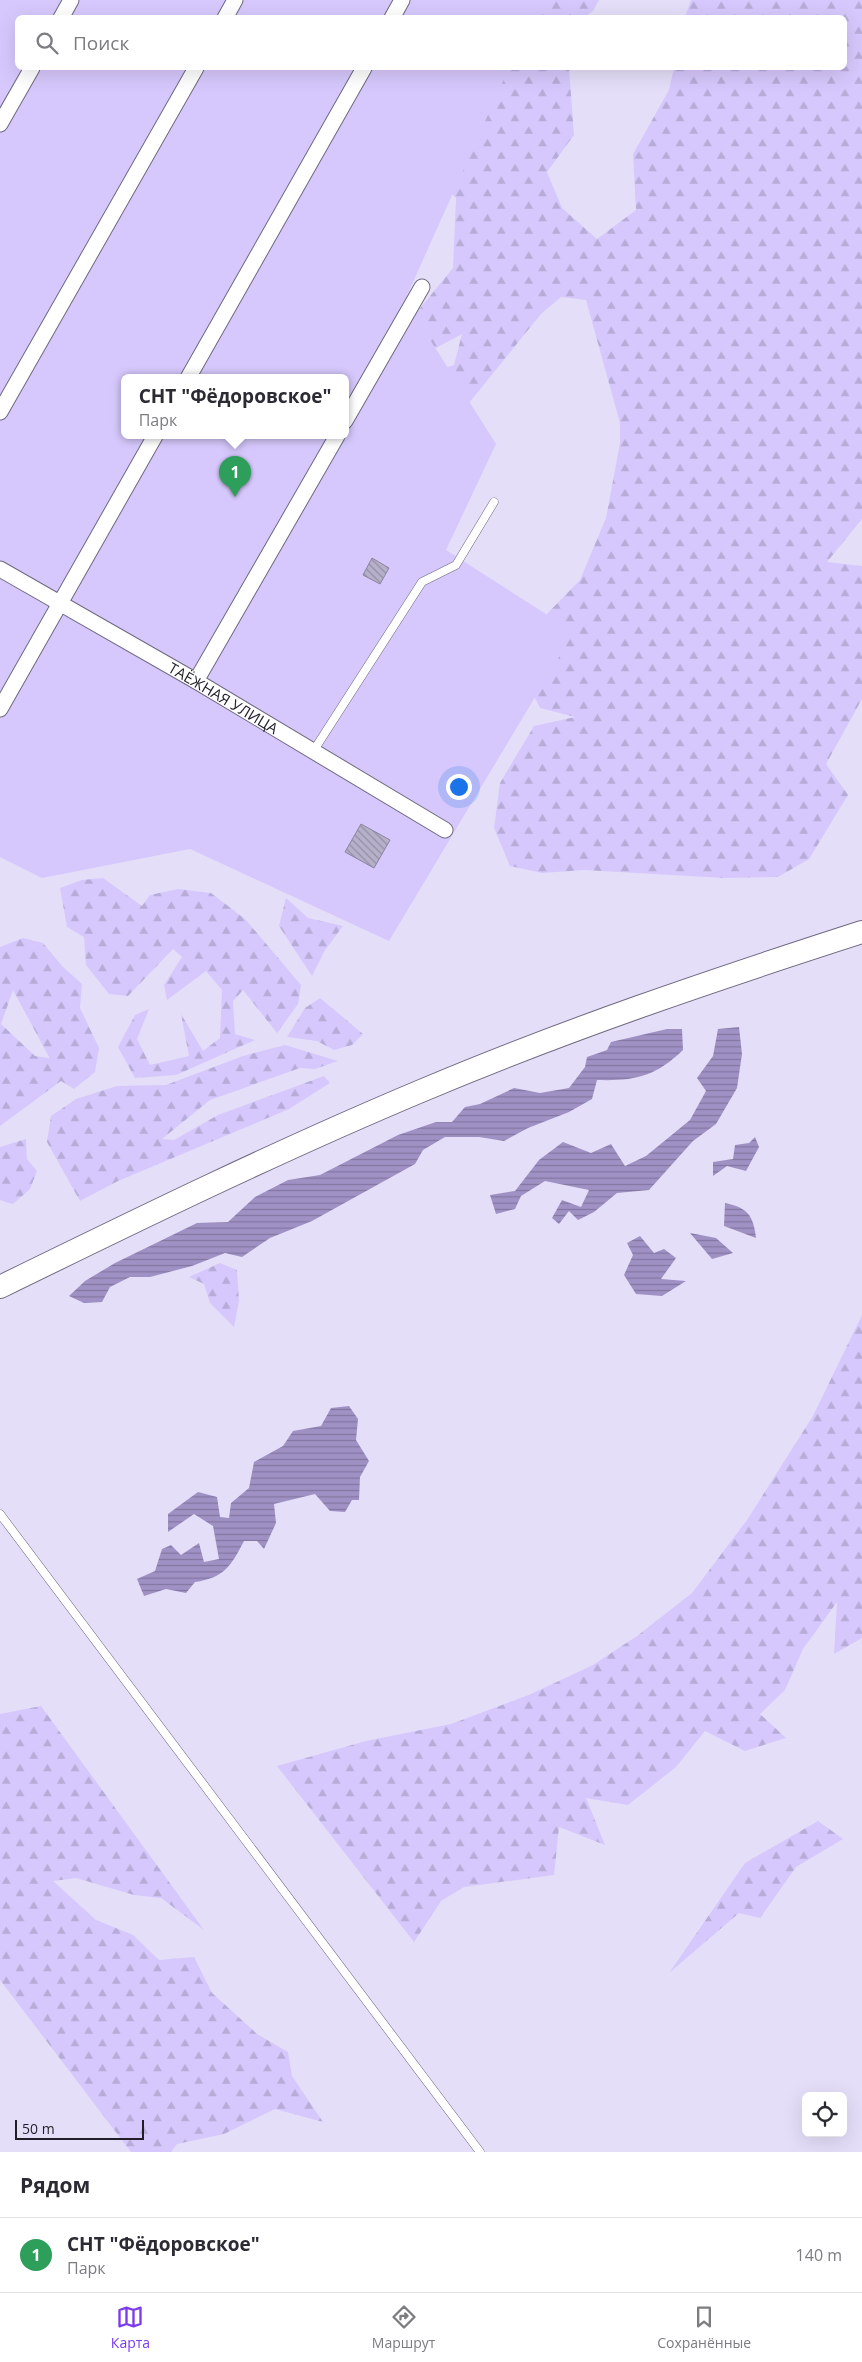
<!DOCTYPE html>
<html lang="ru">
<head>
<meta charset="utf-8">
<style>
	:root { --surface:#fff; --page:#f7f7f7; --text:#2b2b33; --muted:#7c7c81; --line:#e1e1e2; --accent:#7c3aed }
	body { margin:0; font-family:"Open Sans",sans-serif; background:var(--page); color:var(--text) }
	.controls { position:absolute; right:15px; bottom:15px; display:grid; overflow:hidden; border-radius:8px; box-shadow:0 5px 20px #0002 }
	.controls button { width:45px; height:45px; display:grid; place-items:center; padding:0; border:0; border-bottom:1px solid var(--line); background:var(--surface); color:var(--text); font:25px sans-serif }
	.scale { position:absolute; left:15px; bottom:12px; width:129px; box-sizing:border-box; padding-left:5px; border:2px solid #211e28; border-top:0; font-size:14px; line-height:18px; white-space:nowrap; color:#211e28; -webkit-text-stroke:4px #e5def9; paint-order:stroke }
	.you { position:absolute; left:458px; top:786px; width:18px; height:18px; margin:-12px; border:4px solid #fff; border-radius:50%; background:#1a73e8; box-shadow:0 0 0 8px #1a73e833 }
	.badge { display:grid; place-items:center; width:32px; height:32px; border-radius:50%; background:var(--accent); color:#fff; font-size:16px; font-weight:700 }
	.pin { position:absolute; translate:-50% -41px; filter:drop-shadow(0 1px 2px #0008) }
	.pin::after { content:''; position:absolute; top:26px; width:18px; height:15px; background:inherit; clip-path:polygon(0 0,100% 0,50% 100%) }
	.popup { position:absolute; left:121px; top:374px; width:228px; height:65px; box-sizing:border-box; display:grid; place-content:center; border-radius:8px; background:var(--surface); filter:drop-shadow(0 1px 4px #0005); font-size:16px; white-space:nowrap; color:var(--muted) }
	.popup b { font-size:19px; color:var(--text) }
	.popup::after { content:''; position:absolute; left:50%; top:100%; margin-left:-10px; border:10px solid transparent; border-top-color:var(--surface) }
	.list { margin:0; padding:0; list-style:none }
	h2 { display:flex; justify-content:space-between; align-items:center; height:65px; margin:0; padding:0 20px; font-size:21px }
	h2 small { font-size:16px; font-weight:400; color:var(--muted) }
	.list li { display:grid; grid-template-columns:32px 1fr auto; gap:15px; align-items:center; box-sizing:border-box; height:75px; padding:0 20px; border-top:1px solid var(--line) }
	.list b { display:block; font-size:19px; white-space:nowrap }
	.list p { margin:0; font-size:16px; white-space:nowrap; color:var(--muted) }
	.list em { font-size:16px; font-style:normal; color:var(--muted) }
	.icon { flex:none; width:28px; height:28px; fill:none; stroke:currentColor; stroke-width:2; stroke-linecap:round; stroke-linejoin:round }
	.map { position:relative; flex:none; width:862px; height:2152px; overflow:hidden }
	.search { position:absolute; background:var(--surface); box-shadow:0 5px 20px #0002; left:15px; right:15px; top:15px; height:55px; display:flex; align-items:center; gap:12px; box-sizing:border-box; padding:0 18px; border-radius:8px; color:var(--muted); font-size:19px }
	.sheet { height:140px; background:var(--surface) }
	nav { display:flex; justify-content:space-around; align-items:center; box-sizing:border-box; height:70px; border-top:1px solid var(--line); background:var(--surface); font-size:14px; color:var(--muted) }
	nav a { display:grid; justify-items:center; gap:2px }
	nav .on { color:var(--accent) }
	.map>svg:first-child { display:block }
	.forest { fill:url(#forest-firs); fill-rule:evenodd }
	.green { fill:#d6c8fc; fill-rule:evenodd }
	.water { fill:url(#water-rules) }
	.building { fill:url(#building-back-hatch); stroke:#8a849c }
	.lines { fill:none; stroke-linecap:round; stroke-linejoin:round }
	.lane-casing { stroke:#6f6980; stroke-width:9 }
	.street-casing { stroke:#6f6980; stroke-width:17 }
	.secondary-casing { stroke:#6f6980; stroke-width:24 }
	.lane { stroke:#fff; stroke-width:8 }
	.street { stroke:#fff; stroke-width:15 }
	.secondary { stroke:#fff; stroke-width:22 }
	.labels { text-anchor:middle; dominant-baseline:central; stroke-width:5; stroke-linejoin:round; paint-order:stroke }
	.street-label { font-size:15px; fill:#211e28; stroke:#e5def9 }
</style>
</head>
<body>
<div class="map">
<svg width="862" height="2152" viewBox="0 0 862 2152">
	<defs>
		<pattern id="forest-firs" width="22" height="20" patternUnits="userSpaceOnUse" patternTransform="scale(1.25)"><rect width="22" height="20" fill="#d6c8fc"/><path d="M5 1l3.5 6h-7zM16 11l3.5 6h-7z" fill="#b7abd8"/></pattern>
		<pattern id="water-rules" width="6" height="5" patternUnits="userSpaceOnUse" patternTransform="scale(1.25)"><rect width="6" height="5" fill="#a091c5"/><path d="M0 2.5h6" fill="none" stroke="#8276a0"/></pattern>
		<pattern id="building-back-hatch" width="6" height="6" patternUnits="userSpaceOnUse" patternTransform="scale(1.25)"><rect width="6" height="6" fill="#b7b0ca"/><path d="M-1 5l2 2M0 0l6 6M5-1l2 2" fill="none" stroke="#948fa4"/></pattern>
	</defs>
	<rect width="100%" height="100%" fill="#e5def9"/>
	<g class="forest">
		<polygon points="520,0 599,0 593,11 584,17 517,18"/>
		<polygon points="691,0 862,0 862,519 827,562 862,566 862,699 826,764 848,795 809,859 778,877 724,878 584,870 542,873 510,866 494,828 500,783 534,726 575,717 540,708 525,678 538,623 580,580 606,518 620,443 620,423 586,300 561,297 541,314 465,408 417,376 454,365 462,334 434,349 412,318 453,268 456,198 436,178 491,68 569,68 574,135 547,172 562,208 597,239 636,210 633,154 669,90 674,68 844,68 844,18 685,17"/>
		<polygon points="103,878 142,906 150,895 178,889 211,893 245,919 301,985 298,1004 277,1033 243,990 233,1001 235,1034 255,1040 176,1075 135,1078 118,1047 135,1015 149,1009 137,1039 150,1065 189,1056 181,1014 203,1051 220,1038 222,990 206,971 167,1000 164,985 182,957 173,949 128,996 109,994 86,965 84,937 67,927 60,888 82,880"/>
		<polygon points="286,898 308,918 343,926 325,950 312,976 279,926"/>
		<path d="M23,938L43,943L62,966L82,984L80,1008L99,1048L95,1072L74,1089L61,1081L0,1126V947ZM13,990L49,1057V1058L35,1056L1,1024Z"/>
		<polygon points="320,998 363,1034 352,1045 334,1050 317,1041 287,1037 305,1008"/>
		<polygon points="285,1045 338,1061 315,1069 300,1068 210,1100 162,1139 174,1140 218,1115 324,1076 330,1083 289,1109 118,1181 80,1201 47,1142 51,1116 76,1099 117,1086 166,1085 243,1056"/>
		<polygon points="26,1139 27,1159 37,1171 30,1189 13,1204 0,1200 0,1147"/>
		<polygon points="220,1263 237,1270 239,1301 234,1327 210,1303 204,1284 189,1277"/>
		<polygon points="862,1315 862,1638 834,1654 837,1602 803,1649 785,1690 760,1714 786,1738 745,1751 705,1731 676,1767 628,1805 586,1798 605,1845 559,1827 554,1875 464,1887 441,1901 414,1942 277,1766 366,1741 451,1724 531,1694 593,1665 637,1636 692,1593 747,1520 813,1416"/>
		<polygon points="41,1706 204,1930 161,1898 134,1895 76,1878 53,1881 96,1920 133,1935 159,1960 194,1957 212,1993 257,2034 288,2052 292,2076 323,2122 275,2109 224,2134 177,2144 171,2152 131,2152 0,1980 0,1714"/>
		<polygon points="818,1821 843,1839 796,1867 760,1918 739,1913 669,1973 745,1863"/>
	</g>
	<path class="green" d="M0,0H539L531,18H18V68H509L405,300L496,444L446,550L574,632L389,941L190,849L42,878L0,857ZM125,378H345V436H125Z"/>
	<g class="water">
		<polygon points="739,1027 742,1054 737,1088 716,1124 693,1141 649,1190 617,1193 594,1212 578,1220 569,1211 559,1224 552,1218 562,1200 581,1207 589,1190 545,1181 521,1196 515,1209 496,1214 490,1195 515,1191 539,1160 563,1142 591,1153 611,1144 625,1166 646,1156 690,1120 706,1091 697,1078 713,1056 718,1029"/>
		<path d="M667,1029H682L683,1050C655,1077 635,1081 597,1080L592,1099L569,1112L528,1128L504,1141L479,1137H445L423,1150L415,1164L312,1221L270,1238L242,1257L225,1253L192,1266L150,1277H130L110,1287L102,1302L84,1303L69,1296L85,1281L115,1263L197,1223L228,1222L255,1197L288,1180L320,1175L398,1135L436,1122H452L465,1107L480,1104L514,1088L540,1093L569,1088L585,1067L587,1057L607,1050L611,1042Z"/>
		<polygon points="755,1137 759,1147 746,1171 727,1166 713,1176 713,1162 733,1159 735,1145 749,1143"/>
		<path d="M725,1203C748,1208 753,1215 756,1238L724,1226Z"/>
		<polygon points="690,1233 716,1238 733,1253 712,1259"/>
		<polygon points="640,1236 654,1253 664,1249 676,1258 661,1279 686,1281 662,1296 636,1294 624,1275 633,1255 627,1243"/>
		<path d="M349,1406L358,1419L356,1440L369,1461L360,1477L359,1500H352L345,1512L330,1511L315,1494L274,1504L276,1523L264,1549L257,1541H244C231,1566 224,1578 195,1582L186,1593L166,1589L144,1596L137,1579L155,1571L162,1549L171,1545L181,1555L199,1543L204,1562L219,1559L213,1526L194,1514L168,1532V1514L198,1492L217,1497L220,1517L229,1518L231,1503L249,1488L254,1462L283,1446L293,1431L321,1426L331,1408Z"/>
	</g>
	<g class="building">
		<polygon points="372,558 389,568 380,584 363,575"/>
		<polygon points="361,824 390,840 374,868 345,852"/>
	</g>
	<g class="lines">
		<defs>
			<g id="lane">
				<polyline points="314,750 422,582 456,565 494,502"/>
				<polyline points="0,1514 480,2152"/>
			</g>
			<g id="street">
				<polyline points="61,18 71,0"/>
				<polyline points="225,18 235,0"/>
				<polyline points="392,18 402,0"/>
				<polyline points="0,124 32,68"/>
				<polyline points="188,378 364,68"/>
				<polyline points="0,412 196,68"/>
				<polyline points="345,421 422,287"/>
				<path id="s1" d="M0,569L196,681L445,830"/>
				<polyline points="196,681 337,436"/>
				<polyline points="0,709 155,436"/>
			</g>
			<path id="secondary" d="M0,1287C139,1219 278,1151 421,1091C565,1030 713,980 862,932"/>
		</defs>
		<use href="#lane" class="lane-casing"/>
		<use href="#street" class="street-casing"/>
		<use href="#secondary" class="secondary-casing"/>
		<use href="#lane" class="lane"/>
		<use href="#street" class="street"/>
		<use href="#secondary" class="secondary"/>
	</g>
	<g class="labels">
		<g class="street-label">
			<text stroke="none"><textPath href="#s1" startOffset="258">ТАЁЖНАЯ УЛИЦА</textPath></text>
		</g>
	</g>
</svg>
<div class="controls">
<button><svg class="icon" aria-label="locate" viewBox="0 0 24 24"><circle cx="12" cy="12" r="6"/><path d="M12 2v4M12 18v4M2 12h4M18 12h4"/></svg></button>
</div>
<div class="scale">50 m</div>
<div class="you"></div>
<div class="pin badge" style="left:235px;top:497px;background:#2e9e5b">1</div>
<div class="popup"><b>СНТ &quot;Фёдоровское&quot;</b>Парк</div>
<div class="search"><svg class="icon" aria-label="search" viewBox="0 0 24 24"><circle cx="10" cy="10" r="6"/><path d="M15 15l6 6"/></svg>Поиск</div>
</div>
<section class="sheet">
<h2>Рядом<small></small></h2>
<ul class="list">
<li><span class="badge" style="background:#2e9e5b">1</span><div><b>СНТ &quot;Фёдоровское&quot;</b><p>Парк</p></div><em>140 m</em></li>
</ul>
</section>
<nav>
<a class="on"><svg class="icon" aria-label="map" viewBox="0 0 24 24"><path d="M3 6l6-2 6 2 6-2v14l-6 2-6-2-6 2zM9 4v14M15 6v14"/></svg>Карта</a>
<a><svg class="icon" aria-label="directions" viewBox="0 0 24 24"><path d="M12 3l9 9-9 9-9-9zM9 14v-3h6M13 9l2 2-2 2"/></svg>Маршрут</a>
<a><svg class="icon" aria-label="saved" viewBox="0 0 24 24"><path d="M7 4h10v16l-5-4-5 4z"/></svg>Сохранённые</a>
</nav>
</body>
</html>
